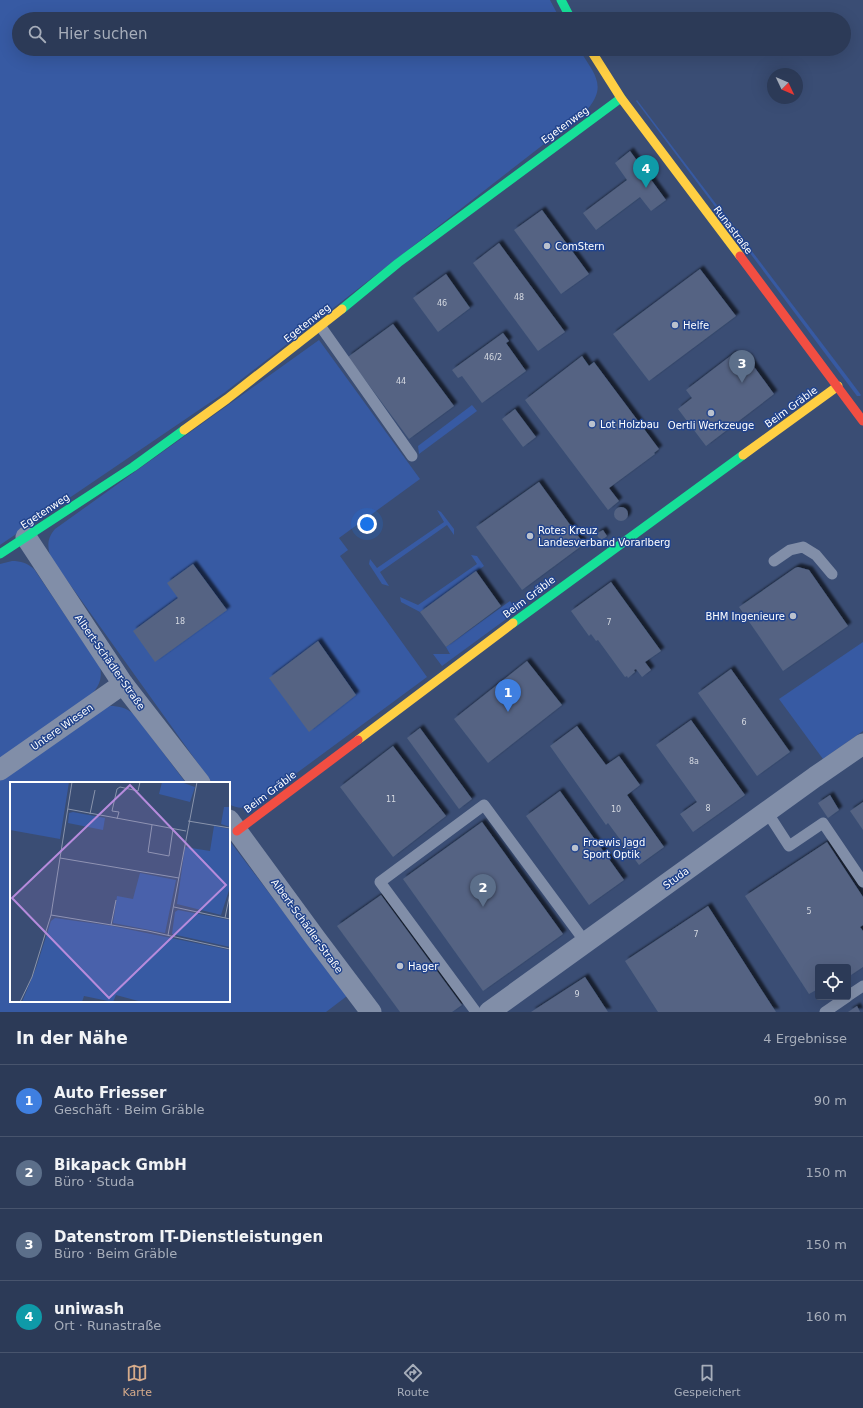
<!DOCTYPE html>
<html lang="de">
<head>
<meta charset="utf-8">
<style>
	:root { --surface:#2c3a57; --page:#34415d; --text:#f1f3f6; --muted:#a6adba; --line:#48546d; --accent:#d6ab8b }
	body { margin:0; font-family:"DejaVu Sans",sans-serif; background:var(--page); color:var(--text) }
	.controls { position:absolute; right:12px; bottom:12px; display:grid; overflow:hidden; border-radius:4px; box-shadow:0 4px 16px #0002 }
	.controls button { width:36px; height:36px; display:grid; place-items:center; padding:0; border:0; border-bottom:1px solid var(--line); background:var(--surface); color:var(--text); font:20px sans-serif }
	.compass { position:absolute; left:767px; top:68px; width:36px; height:36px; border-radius:50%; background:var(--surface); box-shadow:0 4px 16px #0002; rotate:134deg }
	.you { position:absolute; left:367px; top:524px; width:14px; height:14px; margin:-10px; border:3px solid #fff; border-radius:50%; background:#1a73e8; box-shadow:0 0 0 6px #1a73e833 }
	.badge { display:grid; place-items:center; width:26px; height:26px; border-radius:50%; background:var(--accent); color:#fff; font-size:13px; font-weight:700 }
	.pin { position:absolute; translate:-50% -33px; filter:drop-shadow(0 1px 2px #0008) }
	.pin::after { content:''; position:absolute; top:21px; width:14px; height:12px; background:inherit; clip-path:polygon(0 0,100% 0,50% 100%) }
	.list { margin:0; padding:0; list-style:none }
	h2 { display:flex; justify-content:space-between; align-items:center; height:52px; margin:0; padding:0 16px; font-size:17px }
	h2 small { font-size:13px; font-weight:400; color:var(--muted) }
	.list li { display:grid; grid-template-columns:26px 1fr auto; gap:12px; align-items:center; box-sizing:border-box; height:72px; padding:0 16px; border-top:1px solid var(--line) }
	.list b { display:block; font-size:15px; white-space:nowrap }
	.list p { margin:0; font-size:13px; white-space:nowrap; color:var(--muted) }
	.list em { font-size:13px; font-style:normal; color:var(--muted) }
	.icon { flex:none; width:22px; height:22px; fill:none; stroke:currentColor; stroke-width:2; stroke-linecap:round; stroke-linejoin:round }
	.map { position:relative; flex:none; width:863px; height:1012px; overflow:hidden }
	.search { position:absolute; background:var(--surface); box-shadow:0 4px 16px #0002; left:12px; right:12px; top:12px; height:44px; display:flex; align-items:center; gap:10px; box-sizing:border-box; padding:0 14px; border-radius:22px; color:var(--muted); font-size:15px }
	.sheet { height:340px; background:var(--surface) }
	nav { display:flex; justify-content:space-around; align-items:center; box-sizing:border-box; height:56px; border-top:1px solid var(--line); background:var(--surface); font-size:11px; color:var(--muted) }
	nav a { display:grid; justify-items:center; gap:2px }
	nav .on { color:var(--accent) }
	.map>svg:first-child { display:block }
	.green { fill:#375aa3 }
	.building { fill:#546483; filter:url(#shadow) }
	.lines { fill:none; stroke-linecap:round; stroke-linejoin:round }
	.lane { stroke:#818ea8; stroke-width:11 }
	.street { stroke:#818ea8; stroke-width:21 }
	.fast { stroke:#16e098; stroke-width:9 }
	.slow { stroke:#ffcf43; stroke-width:9 }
	.jam { stroke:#f24e42; stroke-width:9 }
	.poi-dot { fill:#bac1ce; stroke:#22448d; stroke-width:1.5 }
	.labels { text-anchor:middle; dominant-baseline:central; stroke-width:3; stroke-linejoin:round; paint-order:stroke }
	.number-label { font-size:8px; fill:#d4d8e0 }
	.street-label { font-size:10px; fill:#fff; stroke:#22448d }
	.poi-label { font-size:10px; fill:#fff; stroke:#22448d; text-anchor:start }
	.inset-road { fill:none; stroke:#8994ac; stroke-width:1 }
	.view { fill:#b68bdc; fill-opacity:0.15; stroke:#b68bdc; stroke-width:2 }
	.inset-edge { fill:none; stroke:#fff; stroke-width:2 }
</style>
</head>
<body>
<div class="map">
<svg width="863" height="1012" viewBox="0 0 863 1012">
	<defs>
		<filter id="shadow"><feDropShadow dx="3.5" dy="-3.5" stdDeviation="1" flood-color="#0009"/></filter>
	</defs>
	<rect width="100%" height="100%" fill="#3a4d74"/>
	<g class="green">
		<path d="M0,0H550L560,19H19V49H579C595,75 609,87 584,113L224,393L0,545Z"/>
		<polygon points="637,100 846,375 861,395 860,396 857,396 636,101"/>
		<path d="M319,340L420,479L339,538L348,550L340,556L427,677L252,806C244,808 237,809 229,804V783H212L51,558C47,547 47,538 55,529Z"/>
		<polygon points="472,405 477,411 419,454 418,446"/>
		<polygon points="437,510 441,512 454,529 454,535 447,525 380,572 389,586 382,584 369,564 370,559 377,568 444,522"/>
		<polygon points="471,555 477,556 484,566 420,612 401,602 400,597 418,605 477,564"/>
		<path d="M12,561C21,561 27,563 34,569L100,667C103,679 98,688 89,697L0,759V564Z"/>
		<polygon points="510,601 517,611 442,666 433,654 450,654 446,647"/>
		<polygon points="863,642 863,731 823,759 779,699"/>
		<path d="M110,706C120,706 126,708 134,714L186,783H11V1001H229V840L347,996L326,1012H0V779L99,710Z"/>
	</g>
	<g class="building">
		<polygon points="630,151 666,200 651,211 640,197 596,230 583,213 627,180 615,163"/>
		<polygon points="542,210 589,274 561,294 514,230"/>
		<polygon points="499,243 565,332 538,351 473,263"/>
		<polygon points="700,269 736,316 649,381 613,334"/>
		<polygon points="446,274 470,308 438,332 413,298"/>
		<polygon points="393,324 454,406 409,439 348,357"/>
		<polygon points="503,333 509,341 506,343 526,371 482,403 462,376 458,378 452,370"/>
		<polygon points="733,354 739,363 747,357 774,394 706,446 678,409 692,398 686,390"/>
		<polygon points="582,356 589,366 594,362 659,449 654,453 655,454 609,488 619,501 608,510 525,400"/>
		<polygon points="515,409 536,437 523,447 502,419"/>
		<polygon points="539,482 584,544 522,590 476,527"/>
		<circle cx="621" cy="514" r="7"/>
		<polygon points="603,530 607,536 601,541 596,534"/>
		<polygon points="193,564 227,610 155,662 133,631 178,598 167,583"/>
		<polygon points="798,567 809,570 848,626 783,671 739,607 795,568"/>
		<polygon points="476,571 501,606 446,647 420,612"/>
		<polygon points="611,582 661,651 645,662 651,670 642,677 636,669 634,670 635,672 628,678 627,676 625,677 598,640 596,641 591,634 589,636 571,611"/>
		<polygon points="318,641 356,695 309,732 269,678"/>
		<polygon points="527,661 562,705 488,763 454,719"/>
		<polygon points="731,669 790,752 757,776 698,693"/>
		<polygon points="691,720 745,795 693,832 680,814 697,802 656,745"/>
		<polygon points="577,726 606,765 619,756 640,785 627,795 664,847 639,865 608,823 606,825 550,746"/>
		<polygon points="420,728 472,799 459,809 407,738"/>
		<polygon points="393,746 446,816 393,857 340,787"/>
		<polygon points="560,791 624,880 589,905 526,816"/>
		<polygon points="830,795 839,810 828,818 818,803"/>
		<polygon points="863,802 863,830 850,811"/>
		<polygon points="482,822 563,934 483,991 403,879"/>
		<polygon points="827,842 863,897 863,925 860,927 863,931 863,967 848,977 848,967 818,967 818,989 809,994 745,896"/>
		<polygon points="381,895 462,1005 452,1012 400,1012 337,926"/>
		<polygon points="708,906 761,989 776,1012 658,1012 625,961"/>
		<polygon points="585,977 608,1012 531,1012"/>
		<polygon points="857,1006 860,1012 848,1012"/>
	</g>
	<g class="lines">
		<g class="lane">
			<polyline points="321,327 412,456"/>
			<polyline points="774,561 790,550 803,547 816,555 832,574"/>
			<polyline points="767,812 789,846 823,823 863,882"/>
			<polyline points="848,996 863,986"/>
			<polyline points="476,1012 380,882 484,805 586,943"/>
			<polyline points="825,1012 847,997"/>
		</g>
		<g class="street">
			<polyline points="26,537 123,684 200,783"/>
			<polyline points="0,770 123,684"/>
			<polyline points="229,820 316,939 371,1012"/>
			<polyline points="489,1012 815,777 863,744"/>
		</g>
		<g class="fast">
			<polyline points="561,0 571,19"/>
			<polyline points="342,309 398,263 621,98"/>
			<polyline points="0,554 133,467 184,430"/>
			<polyline points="513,623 743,455"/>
		</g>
		<g class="slow">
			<polyline points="590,49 621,98 740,256"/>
			<polyline points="184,430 227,399 342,309"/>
			<polyline points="743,455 838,386"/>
			<polyline points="358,740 513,623"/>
		</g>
		<g class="jam">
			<polyline points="740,256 863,421"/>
			<polyline points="237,831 358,740"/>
		</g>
	</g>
	<g class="poi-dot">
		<circle cx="547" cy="246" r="4"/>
		<circle cx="675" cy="325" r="4"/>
		<circle cx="711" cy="413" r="4"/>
		<circle cx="592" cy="424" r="4"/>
		<circle cx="530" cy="536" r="4"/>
		<circle cx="793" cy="616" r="4"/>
		<circle cx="575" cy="848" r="4"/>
		<circle cx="400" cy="966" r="4"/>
	</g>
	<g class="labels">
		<g class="number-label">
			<text x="519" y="297">48</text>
			<text x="442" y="303">46</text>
			<text x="493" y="357">46/2</text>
			<text x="401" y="381">44</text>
			<text x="180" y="621">18</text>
			<text x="609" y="622">7</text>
			<text x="744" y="722">6</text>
			<text x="694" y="761">8a</text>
			<text x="391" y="799">11</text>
			<text x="708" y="808">8</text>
			<text x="616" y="809">10</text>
			<text x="809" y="911">5</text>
			<text x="696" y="934">7</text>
			<text x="577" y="994">9</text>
		</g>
		<g class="street-label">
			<text transform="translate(565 125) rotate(-36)">Egetenweg</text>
			<text transform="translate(733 230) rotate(53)">Runastraße</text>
			<text transform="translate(307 323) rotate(-38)">Egetenweg</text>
			<text transform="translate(791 407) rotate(-36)">Beim Gräble</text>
			<text transform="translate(45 511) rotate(-33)">Egetenweg</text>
			<text transform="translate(529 597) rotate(-37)">Beim Gräble</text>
			<text transform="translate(110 662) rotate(55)">Albert-Schädler-Straße</text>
			<text transform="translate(62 727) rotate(-35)">Untere Wiesen</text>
			<text transform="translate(270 792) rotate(-37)">Beim Gräble</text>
			<text transform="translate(676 878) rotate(-36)">Studa</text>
			<text transform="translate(307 926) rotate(54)">Albert-Schädler-Straße</text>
		</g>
		<g class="poi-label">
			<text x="555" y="246">ComStern</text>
			<text x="683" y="325">Helfe</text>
			<text x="600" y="424">Lot Holzbau</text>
			<text x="711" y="425" text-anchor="middle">Oertli Werkzeuge</text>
			<text x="538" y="530">Rotes Kreuz<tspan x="538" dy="12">Landesverband Vorarlberg</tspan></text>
			<text x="785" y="616" text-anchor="end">BHM Ingenieure</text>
			<text x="583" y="842">Froewis Jagd<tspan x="583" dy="12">Sport Optik</tspan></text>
			<text x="408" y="966">Hager</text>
		</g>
	</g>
	<g transform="translate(10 782)">
		<rect width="220" height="220" fill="#3a4d74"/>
		<path d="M0,0H59L50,57L0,48ZM152,0H171L185,5L180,20L149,12ZM214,25H220V45L211,42ZM63,30L95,36L93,48L58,41L59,31ZM204,44L220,47V105L211,133L167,122L175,65L200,69ZM130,91L166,98L155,151L103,141L107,114L123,117ZM168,128L220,138V165L162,152L165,130ZM45,136L102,144L220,168V220H132L106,213L103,220L74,214L72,220H12L26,186L41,139Z" fill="#375aa3"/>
		<path class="inset-road" d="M58,27L176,49M80,32L85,8M107,37L109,30L102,29L107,7L110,5L128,9L130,0M178,39L220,46M142,43L138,70L159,74L163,47M50,76L169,96M164,125L220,137M41,133L138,149L220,167M215,136L220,111M101,143L106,118M158,153L187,0M10,220L22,195L41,133L62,0"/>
		<path class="view" d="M120,3L216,103L99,216L2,116Z"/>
		<rect width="220" height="220" class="inset-edge"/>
	</g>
</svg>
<div class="controls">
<button><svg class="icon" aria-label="locate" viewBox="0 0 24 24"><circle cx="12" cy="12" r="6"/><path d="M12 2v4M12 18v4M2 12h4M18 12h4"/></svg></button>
</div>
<svg class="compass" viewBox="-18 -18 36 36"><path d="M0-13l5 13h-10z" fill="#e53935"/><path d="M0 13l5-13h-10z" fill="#a6adba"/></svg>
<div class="you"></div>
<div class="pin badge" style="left:508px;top:712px;background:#3f7fe0">1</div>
<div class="pin badge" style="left:483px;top:907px;background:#5c6f8a">2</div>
<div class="pin badge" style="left:742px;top:383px;background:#5c6f8a">3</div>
<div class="pin badge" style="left:646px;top:188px;background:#0f9aa8">4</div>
<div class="search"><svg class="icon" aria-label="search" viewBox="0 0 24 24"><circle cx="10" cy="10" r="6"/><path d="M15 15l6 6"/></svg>Hier suchen</div>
</div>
<section class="sheet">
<h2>In der Nähe<small>4 Ergebnisse</small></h2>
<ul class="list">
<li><span class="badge" style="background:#3f7fe0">1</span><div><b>Auto Friesser</b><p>Geschäft · Beim Gräble</p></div><em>90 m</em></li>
<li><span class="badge" style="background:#5c6f8a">2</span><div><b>Bikapack GmbH</b><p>Büro · Studa</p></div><em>150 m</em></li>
<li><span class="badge" style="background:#5c6f8a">3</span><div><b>Datenstrom IT-Dienstleistungen</b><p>Büro · Beim Gräble</p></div><em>150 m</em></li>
<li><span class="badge" style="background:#0f9aa8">4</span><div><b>uniwash</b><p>Ort · Runastraße</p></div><em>160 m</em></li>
</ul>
</section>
<nav>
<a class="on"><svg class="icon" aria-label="map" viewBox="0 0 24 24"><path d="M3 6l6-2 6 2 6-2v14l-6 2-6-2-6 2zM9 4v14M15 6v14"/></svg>Karte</a>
<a><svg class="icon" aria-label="directions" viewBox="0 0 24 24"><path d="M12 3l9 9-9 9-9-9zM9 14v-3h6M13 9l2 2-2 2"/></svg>Route</a>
<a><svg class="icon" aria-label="saved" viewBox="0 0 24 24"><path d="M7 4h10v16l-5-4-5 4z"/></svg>Gespeichert</a>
</nav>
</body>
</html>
